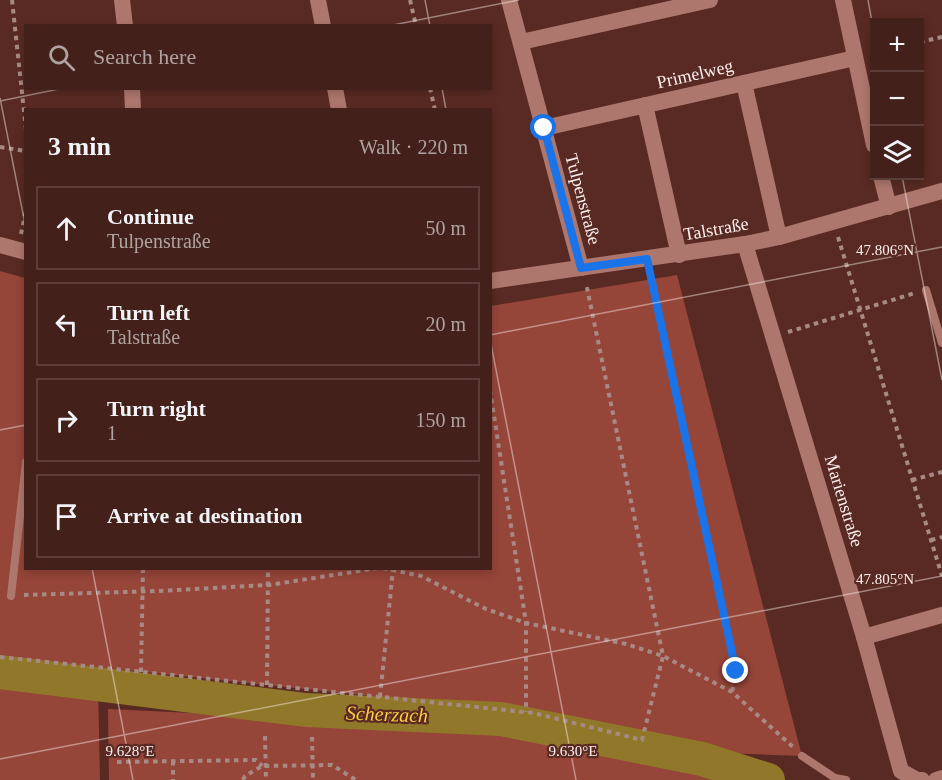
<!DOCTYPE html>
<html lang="en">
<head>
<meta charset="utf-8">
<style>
	:root { --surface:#43201a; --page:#4d2d27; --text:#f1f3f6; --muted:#afa3a2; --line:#5b3e39 }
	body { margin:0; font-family:Georgia,serif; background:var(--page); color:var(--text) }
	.controls { position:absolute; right:18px; top:18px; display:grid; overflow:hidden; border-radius:0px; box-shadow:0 3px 9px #0003 }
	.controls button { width:54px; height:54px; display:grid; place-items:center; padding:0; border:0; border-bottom:2px solid var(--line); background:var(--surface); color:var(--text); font:30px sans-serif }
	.stop { position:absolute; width:18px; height:18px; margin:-14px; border:4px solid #1a73e8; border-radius:50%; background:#fff }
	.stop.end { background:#1a73e8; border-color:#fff; box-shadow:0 2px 6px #0008 }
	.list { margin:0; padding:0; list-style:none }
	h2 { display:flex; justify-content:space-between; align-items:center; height:78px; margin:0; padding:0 24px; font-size:26px }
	h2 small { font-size:20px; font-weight:400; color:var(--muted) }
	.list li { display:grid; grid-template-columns:39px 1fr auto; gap:18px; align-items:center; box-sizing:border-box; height:84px; margin:0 12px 12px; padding:0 12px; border:2px solid var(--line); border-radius:0px }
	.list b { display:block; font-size:22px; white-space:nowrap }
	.list p { margin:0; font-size:20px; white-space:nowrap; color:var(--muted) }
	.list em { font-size:20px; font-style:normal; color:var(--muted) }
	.icon { flex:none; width:33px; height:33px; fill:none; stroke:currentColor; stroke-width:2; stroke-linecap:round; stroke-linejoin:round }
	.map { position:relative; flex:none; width:942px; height:780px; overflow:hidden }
	.search { position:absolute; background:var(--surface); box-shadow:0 3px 9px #0003; left:24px; top:24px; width:468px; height:66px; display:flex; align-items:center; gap:15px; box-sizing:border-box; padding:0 21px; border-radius:0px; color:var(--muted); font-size:22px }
	.panel { position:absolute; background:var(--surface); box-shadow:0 3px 9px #0003; left:24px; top:108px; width:468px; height:462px; border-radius:0px }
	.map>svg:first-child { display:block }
	.green { fill:#964539 }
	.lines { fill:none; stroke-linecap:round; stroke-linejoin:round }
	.river { stroke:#917729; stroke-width:34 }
	.path { stroke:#a88a85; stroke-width:4; stroke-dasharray:4.5 4.5; stroke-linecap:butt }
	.service { stroke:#ae776e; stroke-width:8 }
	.minor { stroke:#ae776e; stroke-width:16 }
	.route { stroke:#1a73e8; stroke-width:8 }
	.ticks { fill:none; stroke:#fdf0ee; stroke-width:1.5; stroke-opacity:0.45 }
	.labels { text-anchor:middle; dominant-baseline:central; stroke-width:4.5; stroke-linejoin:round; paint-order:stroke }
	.street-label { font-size:18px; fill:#fdf0ee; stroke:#592a23 }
	.water-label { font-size:20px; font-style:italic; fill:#facd40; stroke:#592a23 }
	.ticks-label { font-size:15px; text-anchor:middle; fill:#fdf0ee; stroke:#592a23; stroke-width:4.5; stroke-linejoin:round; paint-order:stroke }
</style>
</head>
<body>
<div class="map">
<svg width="942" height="780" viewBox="0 0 942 780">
	<rect width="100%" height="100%" fill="#592a23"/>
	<g class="green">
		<polygon points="0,271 25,278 26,568 490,568 491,306 677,275 802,756 693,752 534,713 0,657"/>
		<polygon points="0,674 98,686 100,780 0,780"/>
		<polygon points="108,709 532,729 742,780 109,780"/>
	</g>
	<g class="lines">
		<polyline class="river" points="0,672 306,710 501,719 702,759 768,780"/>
		<g class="path">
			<polyline points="12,0 26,130"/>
			<polyline points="410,0 416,26"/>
			<polyline points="920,42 942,37"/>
			<polyline points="430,88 435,110"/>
			<polyline points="0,147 26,151"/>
			<polyline points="21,234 26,211"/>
			<polyline points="838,237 942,576"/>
			<polyline points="649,274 737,671 732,692"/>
			<polyline points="788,332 915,293"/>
			<polyline points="490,390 526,623 526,712"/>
			<polyline points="912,480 942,472"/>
			<polyline points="931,540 942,537"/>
			<polyline points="383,568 421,576 486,609 526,623 626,644 663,656 732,692 793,747"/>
			<polyline points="24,595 158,591 269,585 378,568"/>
			<polyline points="0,657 534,713 642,740 663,656 586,283"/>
			<polyline points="141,672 143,568"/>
			<polyline points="267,685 268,568"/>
			<polyline points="380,697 393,569"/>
			<polyline points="265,736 266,780"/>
			<polyline points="312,737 313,780"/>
			<polyline points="173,761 173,780"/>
			<polyline points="117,762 256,760 262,766"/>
			<polyline points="243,780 245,776 262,766 332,765 356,780"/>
		</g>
		<g class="service">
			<polyline points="926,290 942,343"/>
			<polyline points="11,596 26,462"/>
			<polyline points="802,756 835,778 846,780"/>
		</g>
		<g class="minor">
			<polyline points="122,0 125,26"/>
			<polyline points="318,0 323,26"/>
			<polyline points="509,0 581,268"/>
			<polyline points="843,0 874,145"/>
			<polyline points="521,42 710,0"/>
			<polyline points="744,83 779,237"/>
			<polyline points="132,88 133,110"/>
			<polyline points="335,88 339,110"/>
			<polyline points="645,105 679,255"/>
			<polyline points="544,128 855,58"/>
			<polyline points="881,176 889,207"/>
			<polyline points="745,244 864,637 901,771 917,780 922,780"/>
			<polyline points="0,245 26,252"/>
			<polyline points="490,281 745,244 779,237 942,191"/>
			<polyline points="864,637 942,615"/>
			<polyline points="936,780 942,778"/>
		</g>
	</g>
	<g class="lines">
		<polyline class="route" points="544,128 581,268 647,259 736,671"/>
	</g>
	<path class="ticks" d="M425,0L430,26M868,0L874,33M388,26L519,0M442,88L446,110M0,98L26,229M0,101L64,88M902,176L942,380M490,335L942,247M490,339L576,780M0,430L26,425M92,568L133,780M0,759L942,576"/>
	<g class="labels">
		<g class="street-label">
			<text transform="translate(695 74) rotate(-13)">Primelweg</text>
			<text transform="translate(583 199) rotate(75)">Tulpenstraße</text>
			<text transform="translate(716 229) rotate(-10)">Talstraße</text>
			<text transform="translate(844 501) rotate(73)">Marienstraße</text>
		</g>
		<g class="water-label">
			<text transform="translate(387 714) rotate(2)">Scherzach</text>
		</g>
	</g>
	<g class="ticks-label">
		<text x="885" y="255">47.806°N</text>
		<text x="885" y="584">47.805°N</text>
		<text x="130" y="756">9.628°E</text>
		<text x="573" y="756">9.630°E</text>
	</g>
</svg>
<div class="controls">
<button>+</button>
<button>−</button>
<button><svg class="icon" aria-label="layers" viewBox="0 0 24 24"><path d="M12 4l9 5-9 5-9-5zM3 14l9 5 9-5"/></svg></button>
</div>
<div class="stop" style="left:544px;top:128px"></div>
<div class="stop end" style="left:736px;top:671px"></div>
<div class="search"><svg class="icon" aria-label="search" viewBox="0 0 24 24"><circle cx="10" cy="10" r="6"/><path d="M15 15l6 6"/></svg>Search here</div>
<section class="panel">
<h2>3 min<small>Walk · 220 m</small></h2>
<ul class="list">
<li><svg class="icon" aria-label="ahead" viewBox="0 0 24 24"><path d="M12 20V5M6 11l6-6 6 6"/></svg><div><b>Continue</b><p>Tulpenstraße</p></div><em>50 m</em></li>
<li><svg class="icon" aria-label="left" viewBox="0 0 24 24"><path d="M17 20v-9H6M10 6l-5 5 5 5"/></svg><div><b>Turn left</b><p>Talstraße</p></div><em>20 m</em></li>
<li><svg class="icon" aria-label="right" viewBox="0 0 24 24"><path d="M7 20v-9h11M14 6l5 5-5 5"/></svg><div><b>Turn right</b><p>1</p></div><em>150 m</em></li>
<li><svg class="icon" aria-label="arrive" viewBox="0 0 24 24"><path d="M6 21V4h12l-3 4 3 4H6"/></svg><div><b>Arrive at destination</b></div></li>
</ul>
</section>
</div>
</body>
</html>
